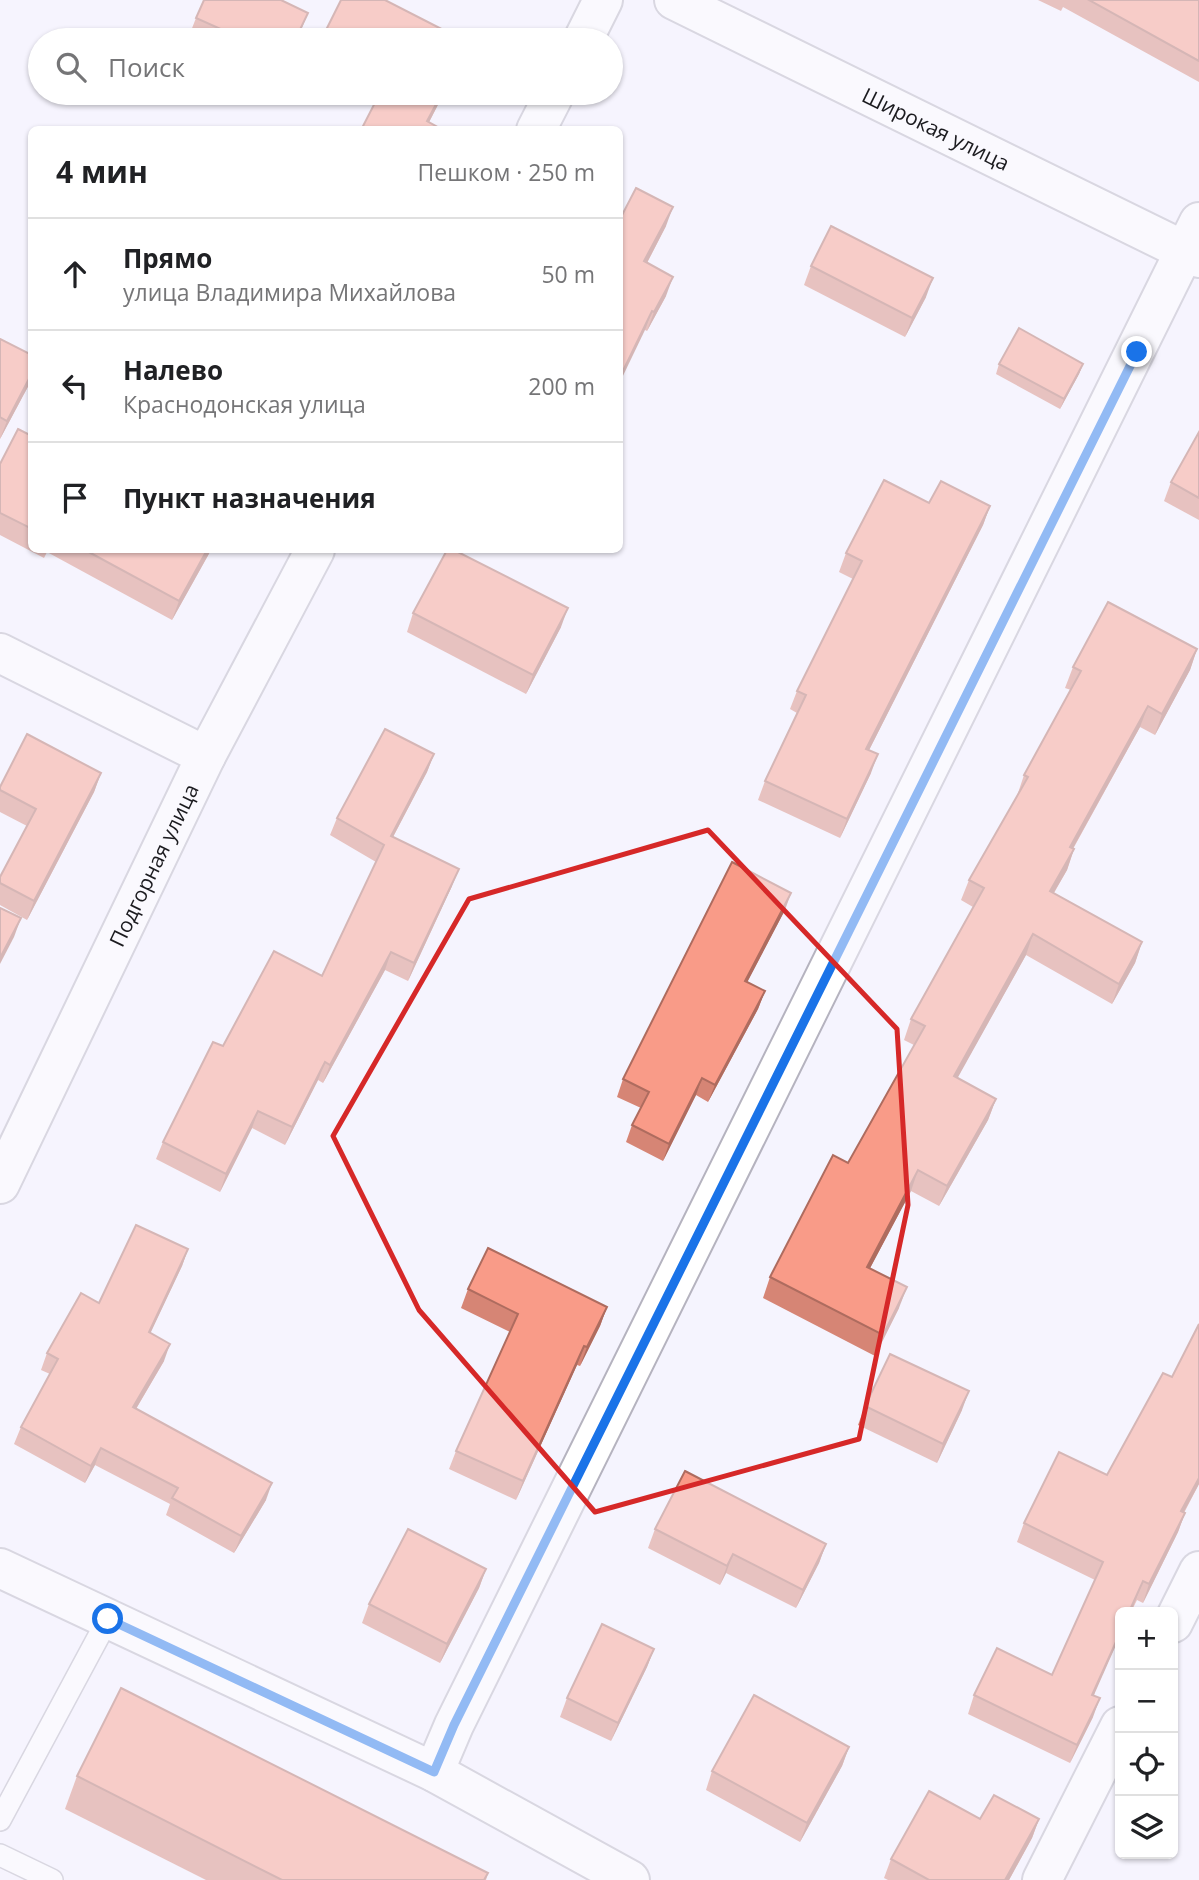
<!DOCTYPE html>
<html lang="ru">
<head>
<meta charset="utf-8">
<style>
	:root { --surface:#fff; --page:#f6f6f6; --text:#202124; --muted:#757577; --line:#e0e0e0 }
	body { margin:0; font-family:"Open Sans",sans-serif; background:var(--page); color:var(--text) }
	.controls { position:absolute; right:21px; bottom:21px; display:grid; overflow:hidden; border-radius:10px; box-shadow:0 2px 5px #0004 }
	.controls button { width:63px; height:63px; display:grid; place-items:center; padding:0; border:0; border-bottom:2px solid var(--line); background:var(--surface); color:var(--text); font:35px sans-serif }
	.stop { position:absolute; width:21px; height:21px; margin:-16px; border:5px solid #1a73e8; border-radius:50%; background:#fff }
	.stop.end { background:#1a73e8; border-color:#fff; box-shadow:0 2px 7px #0008 }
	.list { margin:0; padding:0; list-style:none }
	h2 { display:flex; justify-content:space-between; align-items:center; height:91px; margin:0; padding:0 28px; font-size:30px }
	h2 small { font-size:23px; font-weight:400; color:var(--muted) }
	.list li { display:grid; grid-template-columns:46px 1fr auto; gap:21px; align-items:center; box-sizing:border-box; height:112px; padding:0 28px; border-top:2px solid var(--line) }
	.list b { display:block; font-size:26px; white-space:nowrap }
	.list p { margin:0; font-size:23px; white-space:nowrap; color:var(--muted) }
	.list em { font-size:23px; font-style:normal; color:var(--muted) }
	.icon { flex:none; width:38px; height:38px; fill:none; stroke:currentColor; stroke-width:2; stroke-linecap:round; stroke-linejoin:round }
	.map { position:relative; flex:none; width:1199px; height:1880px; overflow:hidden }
	.search { position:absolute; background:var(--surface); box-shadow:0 2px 5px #0004; left:28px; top:28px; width:595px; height:77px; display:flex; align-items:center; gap:18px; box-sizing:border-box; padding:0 24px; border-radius:38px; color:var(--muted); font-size:26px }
	.panel { position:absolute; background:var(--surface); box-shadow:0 2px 5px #0004; left:28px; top:126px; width:595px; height:427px; border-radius:10px }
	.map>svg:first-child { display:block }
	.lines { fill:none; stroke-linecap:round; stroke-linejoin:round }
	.lane-casing { stroke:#b5b3bf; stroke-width:24 }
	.street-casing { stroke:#b5b3bf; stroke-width:42 }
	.lane { stroke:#fff; stroke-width:21 }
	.street { stroke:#fff; stroke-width:38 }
	.wall { fill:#d68575 }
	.shaded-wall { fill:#ae6c5f }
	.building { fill:#f99b88; stroke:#ae6c5f; stroke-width:2 }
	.route { stroke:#1a73e8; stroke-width:9 }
	.marked { fill:none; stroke:#d62828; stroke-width:5; stroke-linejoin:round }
	.labels { text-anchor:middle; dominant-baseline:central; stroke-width:5; stroke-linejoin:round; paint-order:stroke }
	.street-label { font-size:21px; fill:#1b1b1f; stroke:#fff }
</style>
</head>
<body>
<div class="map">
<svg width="1199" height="1880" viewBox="0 0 1199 1880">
	<rect width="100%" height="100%" fill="#f5f4fe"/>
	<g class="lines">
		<defs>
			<g id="lane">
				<polyline points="0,1820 108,1619"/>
				<polyline points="0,1855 52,1880"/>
			</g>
			<g id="street">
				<path id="s1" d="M674,0L1199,258"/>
				<polyline points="583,40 603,0"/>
				<polyline points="536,130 555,93"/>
				<polyline points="0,653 206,756"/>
				<path id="s2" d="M0,1184L206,756L315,550"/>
				<polyline points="0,1568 434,1772 630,1880"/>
				<polyline points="1173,1623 1199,1571"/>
				<polyline points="434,1772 454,1725 1199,222"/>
				<polyline points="1042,1880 1120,1726"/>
			</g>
		</defs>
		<use href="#lane" class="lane-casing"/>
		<use href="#street" class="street-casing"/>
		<use href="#lane" class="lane"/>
		<use href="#street" class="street"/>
	</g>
	<g class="wall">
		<polygon points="1038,0 1199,0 1199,82 1063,7 1061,11"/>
		<polygon points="196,18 301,31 297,40 197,40 189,36"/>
		<polygon points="356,93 444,93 429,122 375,103"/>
		<polygon points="620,219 666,226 647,263 666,296 647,331 645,330"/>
		<polygon points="811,266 926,297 905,337 804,285"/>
		<polygon points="0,339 32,379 0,439"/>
		<polygon points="999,364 1083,364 1079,374 1060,409 996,374"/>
		<polygon points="1199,432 1199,520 1164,501 1171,482"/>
		<polygon points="32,436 32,550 211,550 172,620 47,552 44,558 0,535 0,464"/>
		<polygon points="929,503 990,506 983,525 869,750 871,773 840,838 758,800 765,781 797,713 790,709 797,691 853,579 839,572 846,553"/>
		<polygon points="413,613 561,627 526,694 407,632"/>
		<polygon points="1197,649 1190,670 1155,735 1140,727 1073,849 1074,849 1067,870 1054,893 1142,942 1135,963 1112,1004 1026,955 957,1078 996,1099 988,1120 939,1206 911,1191 870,1268 899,1308 875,1356 763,1298 770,1277 848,1163 914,1045 904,1040 911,1019 973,907 961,900 969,880 1017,796 1024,775 1071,690 1065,688 1073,667"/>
		<polygon points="434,754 427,772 393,837 452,886 408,981 385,970 323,1083 318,1080 285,1145 252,1128 220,1192 156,1159 163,1142 223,1046 322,976 376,862 330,835 337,818"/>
		<polygon points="101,773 94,792 27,920 0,905 0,877 27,826 0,812 0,787"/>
		<polygon points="785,910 747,982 765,991 758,1009 708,1102 696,1095 663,1161 626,1142 632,1125 641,1108 617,1097 623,1079"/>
		<polygon points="188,1249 182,1266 150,1333 164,1361 136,1409 266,1500 234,1553 166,1515 170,1504 95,1465 85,1483 14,1444 21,1427 50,1374 41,1370 47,1353 99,1303"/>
		<polygon points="468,1289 607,1307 600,1326 580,1366 577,1365 516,1500 449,1469 456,1451 510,1332 461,1308"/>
		<polygon points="865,1406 962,1410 937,1463 858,1425"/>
		<polygon points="1107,1475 1199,1484 1184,1513 1185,1513 1178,1532 1143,1603 1137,1600 1131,1612 1120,1612 1094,1695 1093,1717 1070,1763 968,1714 974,1695 1052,1675 1095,1580 1017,1542 1024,1523"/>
		<polygon points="655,1529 826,1544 819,1563 796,1608 726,1573 720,1585 648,1548"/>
		<polygon points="486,1569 479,1588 440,1663 362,1623 369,1604"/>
		<polygon points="654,1649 647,1667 611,1741 560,1717 567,1698"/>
		<polygon points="849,1747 842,1766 800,1842 706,1790 712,1771"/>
		<polygon points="77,1776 488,1873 486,1880 206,1880 65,1809"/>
		<polygon points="980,1819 1039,1819 1032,1838 1009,1880 888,1880 884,1878 891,1859"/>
	</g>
	<g class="shaded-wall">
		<polygon points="308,13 297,40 295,40"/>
		<polygon points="442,93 444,93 425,130 427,121"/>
		<polygon points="673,207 666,226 638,280 644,261"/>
		<polygon points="673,277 666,296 647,331 654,312"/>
		<polygon points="933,278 926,297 905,337 912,318"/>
		<polygon points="652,311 645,330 620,382 620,377"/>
		<polygon points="1083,364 1079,374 1060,409 1064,399"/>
		<polygon points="32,373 32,379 0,439 7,421"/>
		<polygon points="990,506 983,525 860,768 866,749"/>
		<polygon points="207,550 211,550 172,620 179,601"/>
		<polygon points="568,608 561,627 526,694 533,675"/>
		<polygon points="1197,649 1190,670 1155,735 1162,714"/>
		<polygon points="1148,706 1140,727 1062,868 1070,847"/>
		<polygon points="434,754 427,772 384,854 391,836"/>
		<polygon points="878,754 871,773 840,838 847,819"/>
		<polygon points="101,773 94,792 27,920 34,901"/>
		<polygon points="1074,849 1067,870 1043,911 1050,891"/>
		<polygon points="459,869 452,886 408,981 414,963"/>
		<polygon points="791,893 785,910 739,998 745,981"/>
		<polygon points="21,918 14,937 0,964 0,958"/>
		<polygon points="1033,934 1026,955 947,1097 954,1076"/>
		<polygon points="1142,942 1135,963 1112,1004 1119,984"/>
		<polygon points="391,952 385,970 323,1083 330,1065"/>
		<polygon points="765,991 758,1009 708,1102 715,1085"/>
		<polygon points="325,1062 318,1080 285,1145 292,1127"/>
		<polygon points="702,1078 696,1095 663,1161 669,1144"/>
		<polygon points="996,1099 988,1120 939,1206 947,1186"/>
		<polygon points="258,1111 252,1128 220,1192 226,1174"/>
		<polygon points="918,1170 911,1191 860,1287 867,1267"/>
		<polygon points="188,1249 182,1266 143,1349 149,1332"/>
		<polygon points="907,1287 899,1308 875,1356 883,1335"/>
		<polygon points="607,1307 600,1326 580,1366 587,1347"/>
		<polygon points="170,1344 164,1361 127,1424 133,1407"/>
		<polygon points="584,1346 577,1365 516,1500 523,1481"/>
		<polygon points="969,1391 962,1410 937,1463 943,1444"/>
		<polygon points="101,1448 95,1465 85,1483 91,1466"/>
		<polygon points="1199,1478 1199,1484 1174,1530 1181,1511"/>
		<polygon points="272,1483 266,1500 234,1553 241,1536"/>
		<polygon points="1185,1513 1178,1532 1143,1603 1149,1584"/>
		<polygon points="826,1544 819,1563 796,1608 803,1590"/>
		<polygon points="733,1554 726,1573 720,1585 727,1566"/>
		<polygon points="486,1569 479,1588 440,1663 447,1644"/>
		<polygon points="1143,1581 1131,1612 1129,1612"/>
		<polygon points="1120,1633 1120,1636 1086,1713 1092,1695"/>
		<polygon points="654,1649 647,1667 611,1741 618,1723"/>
		<polygon points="1100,1698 1093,1717 1070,1763 1077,1745"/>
		<polygon points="849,1747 842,1766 800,1842 807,1823"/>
		<polygon points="1039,1819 1032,1838 1009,1880 1005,1880"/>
	</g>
	<g class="building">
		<polygon points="204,0 281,0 308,13 295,40 245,40 196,18"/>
		<polygon points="341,0 385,0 463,40 321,40"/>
		<polygon points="1089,0 1199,0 1199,61"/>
		<polygon points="380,93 442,93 427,121 443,130 361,130"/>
		<polygon points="636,188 673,207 644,261 673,277 654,312 652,311 620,377 620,219"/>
		<polygon points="831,226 933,278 912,318 811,266"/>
		<polygon points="1019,328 1083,364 1064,399 999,364"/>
		<polygon points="0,339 32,355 32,373 7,421 0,417"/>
		<polygon points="18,429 32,436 32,529 0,513 0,464"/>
		<polygon points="1199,432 1199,498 1171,482"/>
		<polygon points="884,480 929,503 941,481 990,506 866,749 878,754 847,819 765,781 806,695 797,691 862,561 846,553"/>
		<polygon points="85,550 207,550 179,601"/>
		<polygon points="447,550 454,550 568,608 533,675 413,613"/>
		<polygon points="1108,602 1197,649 1162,714 1148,706 1070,847 1074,849 1050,891 1142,942 1119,984 1033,934 954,1076 996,1099 947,1186 918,1170 867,1267 907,1287 883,1335 770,1277 833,1155 848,1163 925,1026 911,1019 984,888 969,880 1028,777 1024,775 1081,671 1073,667"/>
		<polygon points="385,729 434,754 391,836 459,869 414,963 391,952 330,1065 325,1062 292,1127 258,1111 226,1174 163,1142 213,1042 223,1046 274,951 322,976 384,845 337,818"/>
		<polygon points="27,734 101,773 34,901 0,883 0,877 36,809 0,790 0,787"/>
		<polygon points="732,862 791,893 745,981 765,991 715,1085 702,1078 669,1144 632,1125 649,1092 623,1079"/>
		<polygon points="0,908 21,918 0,958"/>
		<polygon points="136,1225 188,1249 149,1332 170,1344 133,1407 272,1483 241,1536 172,1498 178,1488 101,1448 91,1466 21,1427 58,1359 47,1353 81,1293 99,1303"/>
		<polygon points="488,1248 607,1307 587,1347 584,1346 523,1481 456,1451 518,1314 468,1289"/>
		<polygon points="1199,1324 1199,1478 1181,1511 1185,1513 1149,1584 1143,1581 1129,1612 1120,1612 1120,1633 1092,1695 1100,1698 1077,1745 974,1695 997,1648 1052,1675 1103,1562 1024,1523 1059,1452 1107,1475 1163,1373 1172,1377"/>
		<polygon points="890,1354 969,1391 943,1444 865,1406"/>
		<polygon points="685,1471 826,1544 803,1590 733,1554 727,1566 655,1529"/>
		<polygon points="408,1529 486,1569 447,1644 369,1604"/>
		<polygon points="602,1624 654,1649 618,1723 567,1698"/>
		<polygon points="121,1688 488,1873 484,1880 282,1880 77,1776"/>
		<polygon points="754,1695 849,1747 807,1823 712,1771"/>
		<polygon points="929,1791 980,1819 994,1795 1039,1819 1005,1880 929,1880 891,1859"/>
	</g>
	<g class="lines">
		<polyline class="route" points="108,1619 434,1772 454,1725 1137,352"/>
	</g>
	<path d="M0 0H1199V1880H0ZM708,830L897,1029L908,1205L859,1439L595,1512L419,1310L333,1136L469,899Z" fill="#f5f4fe" fill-opacity=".55" fill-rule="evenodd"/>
	<path class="marked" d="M708,830L897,1029L908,1205L859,1439L595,1512L419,1310L333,1136L469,899Z"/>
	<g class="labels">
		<g class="street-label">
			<text stroke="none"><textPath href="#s1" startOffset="292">Широкая улица</textPath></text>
			<text stroke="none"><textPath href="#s2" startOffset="354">Подгорная улица</textPath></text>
		</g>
	</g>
</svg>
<div class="controls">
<button>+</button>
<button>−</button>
<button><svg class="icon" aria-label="locate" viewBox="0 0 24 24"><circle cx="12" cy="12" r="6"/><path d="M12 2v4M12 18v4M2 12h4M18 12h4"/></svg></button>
<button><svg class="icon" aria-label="layers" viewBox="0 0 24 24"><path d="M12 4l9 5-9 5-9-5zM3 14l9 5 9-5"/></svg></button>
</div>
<div class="stop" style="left:108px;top:1619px"></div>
<div class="stop end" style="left:1137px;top:352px"></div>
<div class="search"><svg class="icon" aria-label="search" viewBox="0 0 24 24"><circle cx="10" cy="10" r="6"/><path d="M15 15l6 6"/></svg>Поиск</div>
<section class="panel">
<h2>4 мин<small>Пешком · 250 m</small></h2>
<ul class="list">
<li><svg class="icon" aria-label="ahead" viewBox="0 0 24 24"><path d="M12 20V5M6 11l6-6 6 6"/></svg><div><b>Прямо</b><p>улица Владимира Михайлова</p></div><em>50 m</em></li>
<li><svg class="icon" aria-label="left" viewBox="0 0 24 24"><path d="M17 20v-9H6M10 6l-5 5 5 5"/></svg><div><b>Налево</b><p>Краснодонская улица</p></div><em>200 m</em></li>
<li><svg class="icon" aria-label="arrive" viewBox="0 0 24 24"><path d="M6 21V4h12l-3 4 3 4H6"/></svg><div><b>Пункт назначения</b></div></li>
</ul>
</section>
</div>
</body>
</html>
